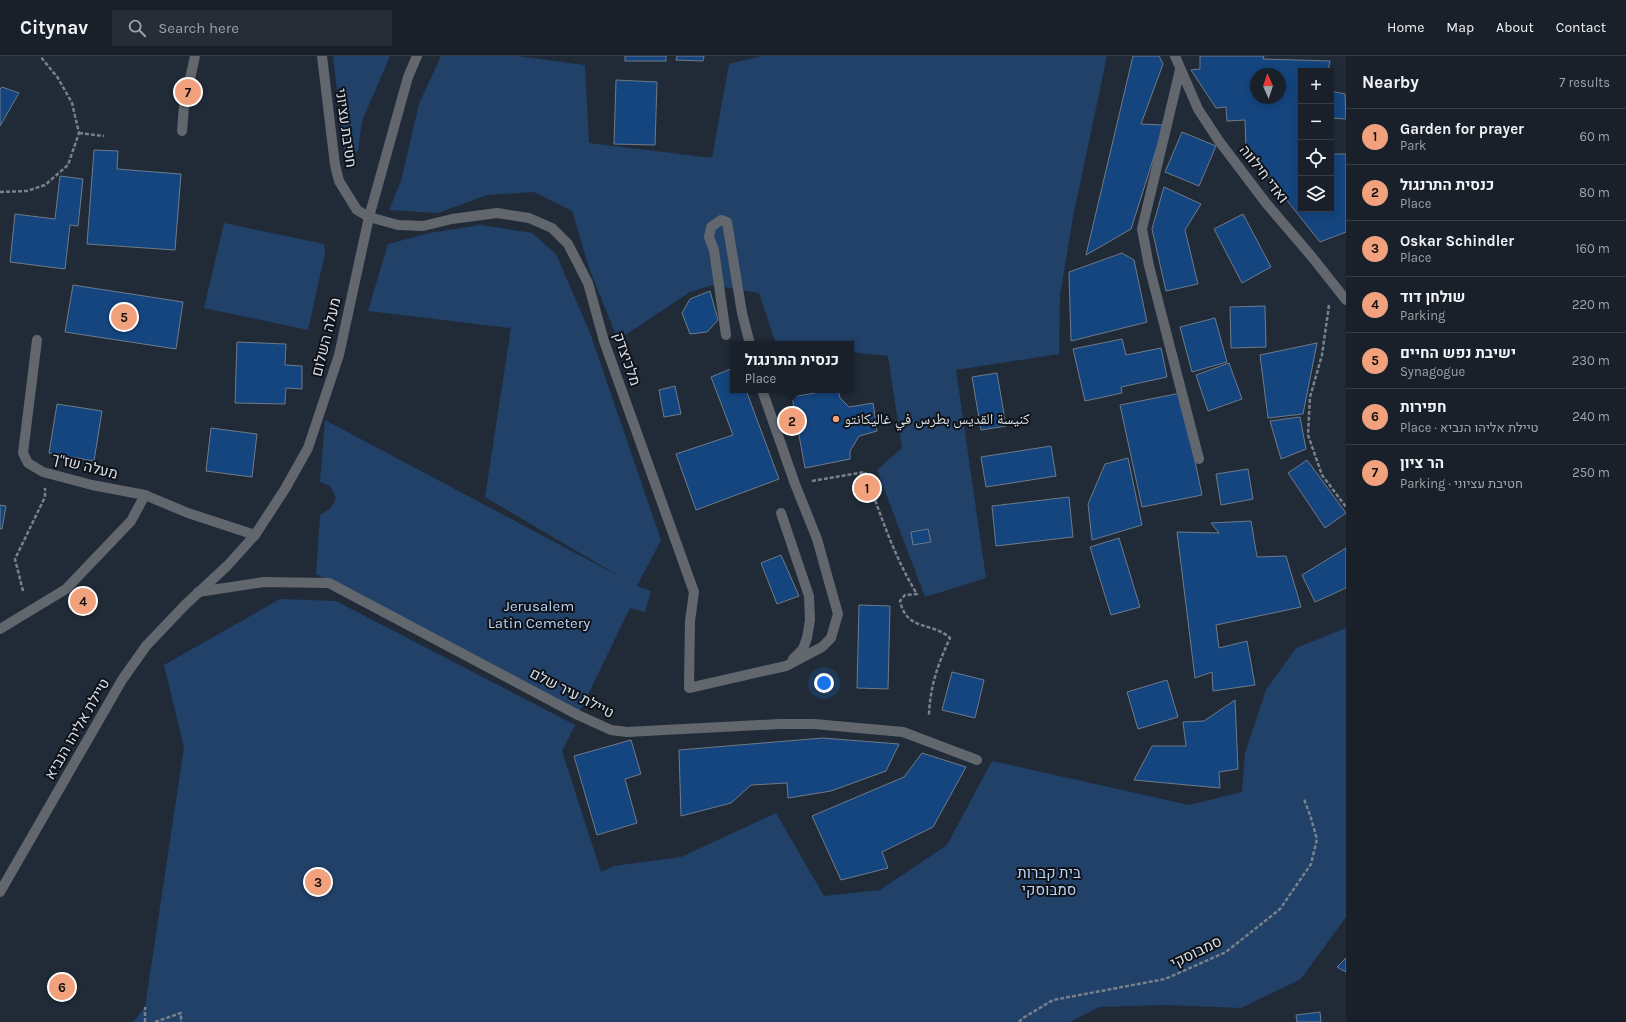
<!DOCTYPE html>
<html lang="en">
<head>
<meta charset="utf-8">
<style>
	:root { --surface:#19202a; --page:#262d36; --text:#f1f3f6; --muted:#9fa3a8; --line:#373e47; --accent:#f1a17c }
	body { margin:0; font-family:Karla,"Noto Naskh Arabic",Heebo,sans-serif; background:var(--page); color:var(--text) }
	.controls { position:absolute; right:12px; top:12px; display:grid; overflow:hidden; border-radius:0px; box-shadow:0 2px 10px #0003 }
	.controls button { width:36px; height:36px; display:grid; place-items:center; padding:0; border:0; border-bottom:1px solid var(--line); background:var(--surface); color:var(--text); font:20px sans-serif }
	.compass { position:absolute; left:1250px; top:12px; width:36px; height:36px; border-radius:50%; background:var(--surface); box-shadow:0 2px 10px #0003; rotate:357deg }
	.you { position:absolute; left:824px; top:627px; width:14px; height:14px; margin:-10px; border:3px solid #fff; border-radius:50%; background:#1a73e8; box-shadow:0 0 0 6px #1a73e833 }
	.badge { display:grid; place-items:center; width:26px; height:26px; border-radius:50%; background:var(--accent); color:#111; font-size:13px; font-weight:700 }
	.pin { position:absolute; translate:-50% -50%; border:2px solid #fff; box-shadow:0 1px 4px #0006 }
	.popup { position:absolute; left:730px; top:285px; width:124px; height:52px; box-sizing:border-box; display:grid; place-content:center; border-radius:0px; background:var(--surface); filter:drop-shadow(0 1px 3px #0005); font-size:13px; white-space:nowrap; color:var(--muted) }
	.popup b { font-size:15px; color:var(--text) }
	.popup::after { content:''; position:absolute; left:50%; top:100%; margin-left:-8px; border:8px solid transparent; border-top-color:var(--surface) }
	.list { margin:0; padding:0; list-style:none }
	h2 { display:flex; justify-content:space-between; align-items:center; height:52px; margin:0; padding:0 16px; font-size:17px }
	h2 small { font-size:13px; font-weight:400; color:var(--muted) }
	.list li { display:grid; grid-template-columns:26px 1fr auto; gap:12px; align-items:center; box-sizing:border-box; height:56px; padding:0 16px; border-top:1px solid var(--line) }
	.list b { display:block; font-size:15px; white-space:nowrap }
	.list p { margin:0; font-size:13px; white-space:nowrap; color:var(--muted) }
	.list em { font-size:13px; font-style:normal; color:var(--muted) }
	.icon { flex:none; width:22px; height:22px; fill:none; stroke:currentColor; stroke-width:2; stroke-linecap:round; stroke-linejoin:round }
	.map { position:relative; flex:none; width:1346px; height:966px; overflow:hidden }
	header { display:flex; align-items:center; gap:24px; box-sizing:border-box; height:56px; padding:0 20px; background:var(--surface); border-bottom:1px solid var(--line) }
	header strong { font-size:19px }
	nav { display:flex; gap:22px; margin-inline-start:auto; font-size:14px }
	.search { width:280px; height:36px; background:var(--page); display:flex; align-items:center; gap:10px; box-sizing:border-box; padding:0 14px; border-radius:0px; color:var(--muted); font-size:15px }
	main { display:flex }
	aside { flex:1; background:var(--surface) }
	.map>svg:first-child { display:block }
	.green { fill:#214169 }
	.building { fill:#14457f; stroke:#6e7a89; fill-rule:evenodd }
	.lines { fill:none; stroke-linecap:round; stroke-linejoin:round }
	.path { stroke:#78818b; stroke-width:2.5; stroke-dasharray:4 2; stroke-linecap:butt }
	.minor { stroke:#62676e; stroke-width:10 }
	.poi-dot { fill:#f1a17c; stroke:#0f1319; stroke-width:1.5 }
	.labels { text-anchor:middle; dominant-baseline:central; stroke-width:4; stroke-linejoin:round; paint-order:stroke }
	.street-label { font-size:15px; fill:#d8dfe7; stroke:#0f1319 }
	.poi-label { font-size:15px; fill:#d8dfe7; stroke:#0f1319; text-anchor:start }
	.park-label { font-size:15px; fill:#b9d3f6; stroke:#0f1319 }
</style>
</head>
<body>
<header>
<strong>Citynav</strong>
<div class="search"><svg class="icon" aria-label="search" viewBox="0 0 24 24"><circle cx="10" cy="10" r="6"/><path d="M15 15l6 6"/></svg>Search here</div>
<nav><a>Home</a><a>Map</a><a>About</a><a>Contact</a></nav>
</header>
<main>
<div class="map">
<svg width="1346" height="966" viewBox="0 0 1346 966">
	<rect width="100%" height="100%" fill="#212b38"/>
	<g class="green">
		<polygon points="333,0 390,0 362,65 358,95 345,101"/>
		<polygon points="441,0 516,0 585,9 589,87 712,102 729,8 762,0 1107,0 1073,161 1060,240 1059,298 956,314 986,522 925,541 877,414 902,392 888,300 851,296 851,288 776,288 759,237 712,229 690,236 618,284 589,212 572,155 534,136 487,139 438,157 389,154 401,125 419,48"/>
		<polygon points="224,167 324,188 325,197 308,274 204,252"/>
		<polygon points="480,169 532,177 556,198 590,277 661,484 637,530 651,535 645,556 630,552 578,659 316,518 320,459 331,452 336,442 330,430 320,426 325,364 624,523 485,441 511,272 368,255 388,188 430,177"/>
		<polygon points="280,543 336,545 575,669 562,695 601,816 614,810 681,801 776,757 824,840 880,834 947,789 992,705 1189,749 1242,736 1245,697 1266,634 1296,592 1346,572 1346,861 1301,923 1241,952 1165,949 1099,951 1070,966 133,966 145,951 184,691 164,609"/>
	</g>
	<g class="building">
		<rect x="625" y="0" width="41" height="5"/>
		<polygon points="677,0 704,0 703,5 676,4"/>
		<polygon points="1133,0 1159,0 1163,8 1141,68 1164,69 1131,173 1086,199"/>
		<path d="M1200,0H1264L1263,3L1330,5L1328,15H1301V153H1331V98H1346V176L1320,186L1246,93L1245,64L1227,65L1226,51L1216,52L1191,14L1200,13ZM1256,18H1280V42H1256Z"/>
		<polygon points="616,24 657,26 655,89 614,88"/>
		<polygon points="2,31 19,37 0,70 0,33"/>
		<polygon points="1331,35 1345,38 1346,63 1331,62"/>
		<polygon points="1182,76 1216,90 1199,130 1165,116"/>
		<polygon points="94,94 118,95 117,113 181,118 175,194 87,188"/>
		<polygon points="60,120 83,123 78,170 70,169 65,213 10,206 15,158 55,163"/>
		<polygon points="1164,131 1201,148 1185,174 1198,228 1166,235 1152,173"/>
		<polygon points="1243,158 1271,211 1242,227 1214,173"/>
		<polygon points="1122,197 1134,204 1147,266 1071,285 1069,216"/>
		<polygon points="73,229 183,246 176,293 65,276"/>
		<polygon points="710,235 718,264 707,276 690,278 682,257 690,243"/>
		<polygon points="1265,250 1266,291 1231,292 1230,251"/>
		<polygon points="1215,262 1227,306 1192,316 1180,271"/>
		<polygon points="1122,283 1126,299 1161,292 1167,321 1121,331 1122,337 1085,345 1073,293"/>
		<polygon points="237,286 286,288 285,309 302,310 302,333 286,332 285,348 235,347"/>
		<polygon points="1317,287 1303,358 1268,362 1260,299"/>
		<polygon points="1229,307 1242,343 1208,355 1196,319"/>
		<polygon points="733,312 733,334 746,334 779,423 696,454 676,398 733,379 711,321"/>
		<polygon points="997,317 1006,370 981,374 972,321"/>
		<polygon points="675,330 681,358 664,361 659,334"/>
		<polygon points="832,334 838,334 840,342 849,351 873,347 877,375 859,380 850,395 850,403 805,412 792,341"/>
		<polygon points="1181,337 1202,439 1142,451 1120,349"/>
		<polygon points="57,348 102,355 94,405 49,397"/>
		<polygon points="1300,361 1306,393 1281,403 1270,365"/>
		<polygon points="211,372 257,378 252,421 206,415"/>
		<polygon points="1051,390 1056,420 986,431 981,401"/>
		<polygon points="1128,402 1142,469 1092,484 1088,448 1105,408"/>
		<polygon points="1307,404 1346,457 1325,472 1288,417"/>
		<polygon points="1248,413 1253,443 1221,449 1216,418"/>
		<polygon points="1069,441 1073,481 996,490 992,450"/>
		<polygon points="0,449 6,450 2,473 0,473"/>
		<polygon points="1251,465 1257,501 1286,500 1301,551 1216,569 1219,592 1247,585 1255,629 1213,635 1212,616 1195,622 1177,476 1219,477 1211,467"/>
		<polygon points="928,473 931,486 913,489 911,476"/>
		<polygon points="1119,482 1140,551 1111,559 1090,491"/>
		<polygon points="1346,492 1346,532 1315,546 1302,519"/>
		<polygon points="781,499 799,540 777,548 761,507"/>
		<polygon points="859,549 890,550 888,633 857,632"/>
		<polygon points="952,616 984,624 975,662 942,654"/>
		<polygon points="1167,624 1178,661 1138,673 1127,636"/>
		<polygon points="1235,644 1238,713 1219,716 1220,732 1134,724 1152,690 1186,690 1183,666 1204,665"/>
		<polygon points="823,682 899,688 886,715 831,735 788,742 787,727 751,729 731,747 681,760 679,694"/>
		<polygon points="631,684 641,718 625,723 637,767 597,779 574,700"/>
		<polygon points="922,697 966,711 933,771 882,796 888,812 841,824 812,760 904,721"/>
		<polygon points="1346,902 1346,916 1337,911"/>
		<polygon points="1320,956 1321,966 1297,966 1296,959"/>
	</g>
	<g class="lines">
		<g class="path">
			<polyline points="79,77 104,80"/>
			<polyline points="0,136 27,135 45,129 68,109 79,77 72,47 58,22 40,0"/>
			<polyline points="1329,249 1322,299 1310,341 1308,379 1322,419 1346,451"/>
			<path d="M812,425L865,416C880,457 894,501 917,538L905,539L900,545C907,576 931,565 950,582C938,608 930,630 929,659"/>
			<polyline points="23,535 15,503 45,441 45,432"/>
			<polyline points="145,966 145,951"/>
			<polyline points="155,966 181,957 181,966"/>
			<polyline points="1019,966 1023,962 1053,944 1165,923 1226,896 1280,853 1311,808 1317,783 1310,759 1304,743"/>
		</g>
		<g class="minor">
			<polyline points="322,0 335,109 339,125 357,154 369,161 398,169 423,170 452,163 497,157 529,162 552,172 568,188 588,227 604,285 694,536 690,565 689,632 786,610 822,591 831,582 838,558 817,483 795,428 762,334"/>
			<polyline points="1175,0 1198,53 1219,85 1266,147 1312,201 1346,244"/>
			<polyline points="1180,14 1142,173 1149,210 1199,403"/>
			<polyline points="182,75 184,50 195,0"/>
			<polyline points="726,279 714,194 709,181 711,171 721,164 727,166 742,257 750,288"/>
			<polyline points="37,284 23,397 28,407 43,416 92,429 145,439 188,457 255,479"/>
			<polyline points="781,457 809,540 810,564 807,582 803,593 793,603"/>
			<polyline points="198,536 264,526 329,527 578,659 611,674 627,676 779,668 814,668 903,676 977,704"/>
			<polyline points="0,573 66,533 131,465 145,439"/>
			<polyline points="0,836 122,624 146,590 185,549 227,510 255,479 285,433 308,392 339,299 369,161 408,21 417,0"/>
		</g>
	</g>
	<circle class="poi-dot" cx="836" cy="363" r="4"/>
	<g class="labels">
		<g class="street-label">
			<text transform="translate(346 72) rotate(82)">חטיבת עציוני</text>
			<text transform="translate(1264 118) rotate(52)">ואדי חילווה</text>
			<text transform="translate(326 281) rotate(-76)">מעלה השלום</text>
			<text transform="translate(627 303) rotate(71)">מלכיצדק</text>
			<text transform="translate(85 410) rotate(14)">מעלה שז"ך</text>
			<text transform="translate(572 637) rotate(27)">טיילת עיר שלם</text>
			<text transform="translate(77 673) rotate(-60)">טיילת אליהו הנביא</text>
			<text transform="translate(1196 896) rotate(-26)">סמבוסקי</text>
		</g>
		<g class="poi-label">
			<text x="844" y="363">كنيسة القديس بطرس في غاليكانتو</text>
		</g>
		<g class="park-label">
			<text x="539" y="550">Jerusalem<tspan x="539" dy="17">Latin Cemetery</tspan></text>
			<text x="1049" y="817">בית קברות<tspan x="1049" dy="17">סמבוסקי</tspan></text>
		</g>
	</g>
</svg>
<div class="controls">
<button>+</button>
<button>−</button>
<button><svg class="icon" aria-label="locate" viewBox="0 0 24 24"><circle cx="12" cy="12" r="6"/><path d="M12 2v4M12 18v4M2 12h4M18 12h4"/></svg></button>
<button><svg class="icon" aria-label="layers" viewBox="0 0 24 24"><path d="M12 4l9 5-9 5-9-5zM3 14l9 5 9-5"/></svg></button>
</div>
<svg class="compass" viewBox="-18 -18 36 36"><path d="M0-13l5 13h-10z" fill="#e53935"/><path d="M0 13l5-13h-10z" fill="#9fa3a8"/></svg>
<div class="you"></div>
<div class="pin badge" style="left:867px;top:432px">1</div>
<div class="pin badge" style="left:792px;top:365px">2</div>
<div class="popup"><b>כנסית התרנגול</b>Place</div>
<div class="pin badge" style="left:318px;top:826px">3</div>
<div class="pin badge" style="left:83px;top:545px">4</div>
<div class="pin badge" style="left:124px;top:261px">5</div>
<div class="pin badge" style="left:62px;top:931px">6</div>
<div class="pin badge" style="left:188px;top:36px">7</div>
</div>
<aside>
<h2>Nearby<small>7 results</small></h2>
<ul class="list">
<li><span class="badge">1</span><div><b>Garden for prayer</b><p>Park</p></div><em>60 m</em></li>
<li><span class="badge">2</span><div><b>כנסית התרנגול</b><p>Place</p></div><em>80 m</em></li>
<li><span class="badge">3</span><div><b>Oskar Schindler</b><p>Place</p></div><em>160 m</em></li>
<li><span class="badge">4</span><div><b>שולחן דוד</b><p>Parking</p></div><em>220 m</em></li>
<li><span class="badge">5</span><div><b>ישיבת נפש החיים</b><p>Synagogue</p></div><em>230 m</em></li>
<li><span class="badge">6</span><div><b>חפירות</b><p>Place · טיילת אליהו הנביא</p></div><em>240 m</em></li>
<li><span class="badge">7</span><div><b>הר ציון</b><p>Parking · חטיבת עציוני</p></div><em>250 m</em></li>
</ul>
</aside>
</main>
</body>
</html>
